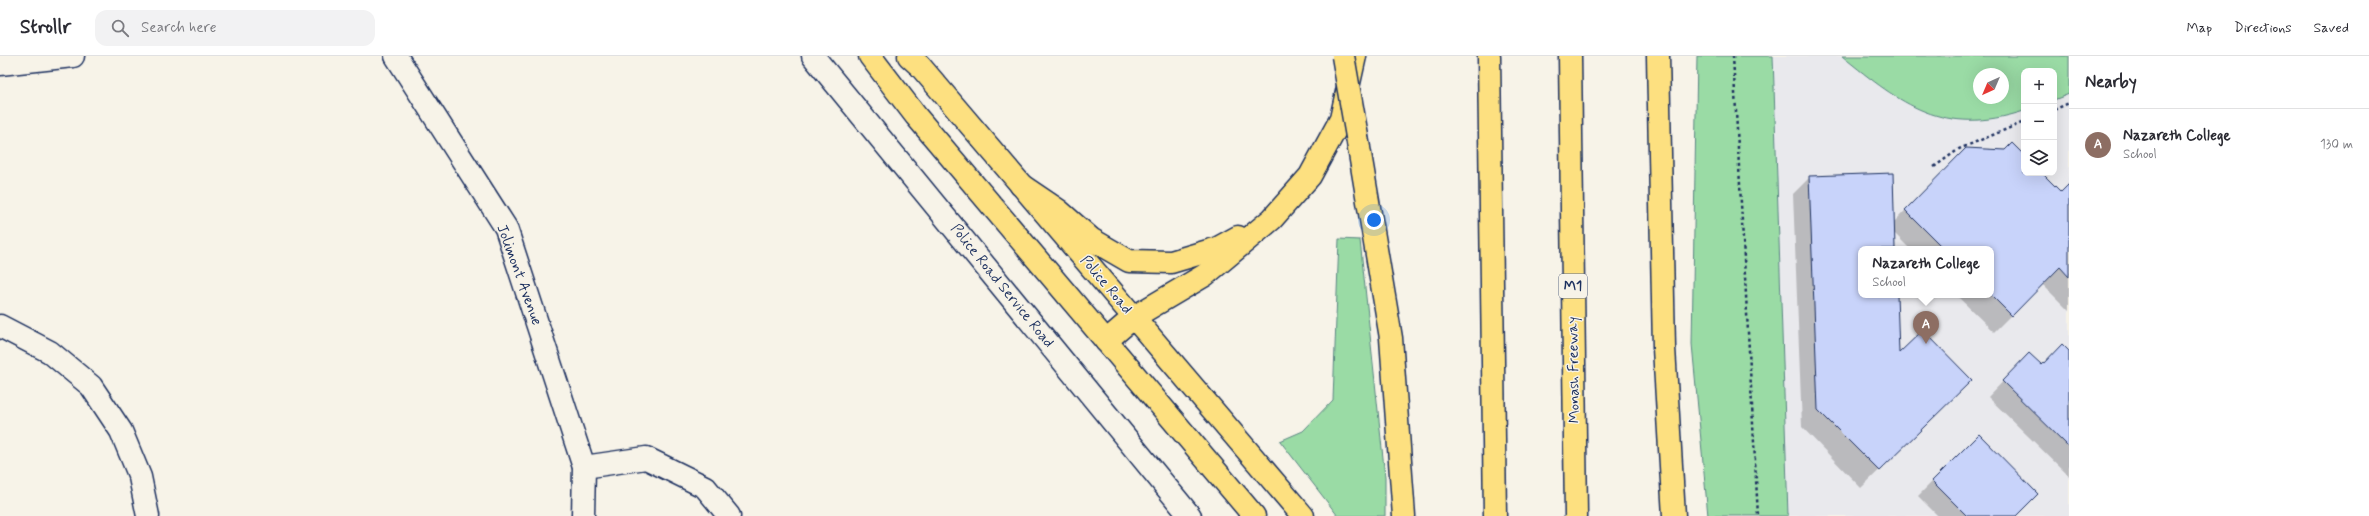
<!DOCTYPE html>
<html lang="en">
<head>
<meta charset="utf-8">
<style>
	:root { --surface:#fff; --page:#f2f2f3; --text:#2b2b33; --muted:#7c7c81; --line:#e1e1e2; --accent:#0b8043 }
	body { margin:0; font-family:Mynerve,sans-serif; background:var(--page); color:var(--text) }
	.controls { position:absolute; right:12px; top:12px; display:grid; overflow:hidden; border-radius:8px; box-shadow:0 4px 16px #0002 }
	.controls button { width:36px; height:36px; display:grid; place-items:center; padding:0; border:0; border-bottom:1px solid var(--line); background:var(--surface); color:var(--text); font:20px sans-serif }
	.compass { position:absolute; left:1973px; top:12px; width:36px; height:36px; border-radius:50%; background:var(--surface); box-shadow:0 4px 16px #0002; rotate:224deg }
	.you { position:absolute; left:1374px; top:164px; width:14px; height:14px; margin:-10px; border:3px solid #fff; border-radius:50%; background:#1a73e8; box-shadow:0 0 0 6px #1a73e833 }
	.badge { display:grid; place-items:center; width:26px; height:26px; border-radius:50%; background:var(--accent); color:#fff; font-size:13px; font-weight:700 }
	.pin { position:absolute; translate:-50% -33px; filter:drop-shadow(0 1px 2px #0008) }
	.pin::after { content:''; position:absolute; top:21px; width:14px; height:12px; background:inherit; clip-path:polygon(0 0,100% 0,50% 100%) }
	.popup { position:absolute; left:1858px; top:190px; width:136px; height:52px; box-sizing:border-box; display:grid; place-content:center; border-radius:8px; background:var(--surface); filter:drop-shadow(0 1px 3px #0005); font-size:13px; white-space:nowrap; color:var(--muted) }
	.popup b { font-size:15px; color:var(--text) }
	.popup::after { content:''; position:absolute; left:50%; top:100%; margin-left:-8px; border:8px solid transparent; border-top-color:var(--surface) }
	.list { margin:0; padding:0; list-style:none }
	h2 { display:flex; justify-content:space-between; align-items:center; height:52px; margin:0; padding:0 16px; font-size:17px }
	h2 small { font-size:13px; font-weight:400; color:var(--muted) }
	.list li { display:grid; grid-template-columns:26px 1fr auto; gap:12px; align-items:center; box-sizing:border-box; height:72px; padding:0 16px; border-top:1px solid var(--line) }
	.list b { display:block; font-size:15px; white-space:nowrap }
	.list p { margin:0; font-size:13px; white-space:nowrap; color:var(--muted) }
	.list em { font-size:13px; font-style:normal; color:var(--muted) }
	.icon { flex:none; width:22px; height:22px; fill:none; stroke:currentColor; stroke-width:2; stroke-linecap:round; stroke-linejoin:round }
	.map { position:relative; flex:none; width:2069px; height:460px; overflow:hidden }
	header { display:flex; align-items:center; gap:24px; box-sizing:border-box; height:56px; padding:0 20px; background:var(--surface); border-bottom:1px solid var(--line) }
	header strong { font-size:19px }
	nav { display:flex; gap:22px; margin-inline-start:auto; font-size:14px }
	.search { width:280px; height:36px; background:var(--page); display:flex; align-items:center; gap:10px; box-sizing:border-box; padding:0 14px; border-radius:12px; color:var(--muted); font-size:15px }
	main { display:flex }
	aside { flex:1; background:var(--surface) }
	.map>svg:first-child { display:block }
	.built { fill:#e9e9ed; fill-rule:evenodd }
	.green { fill:#9adba5; stroke:#5a8582; fill-rule:evenodd }
	.shadow { fill:#0003 }
	.building { fill:#c8d3fa; stroke:#1b2f5e }
	.lines { fill:none; stroke-linecap:round; stroke-linejoin:round }
	.minor-casing { stroke:#1b2f5e; stroke-width:25 }
	.major-casing { stroke:#1b2f5e; stroke-width:25 }
	.highway-casing { stroke:#1b2f5e; stroke-width:25 }
	.path { stroke:#1b2f5e; stroke-width:2.5; stroke-dasharray:3 3; stroke-linecap:butt }
	.minor { stroke:#f7f3e8; stroke-width:22 }
	.major { stroke:#fde080; stroke-width:22 }
	.highway { stroke:#fde080; stroke-width:22 }
	.highway-bridge-casing { stroke:#1b2f5e; stroke-width:25; stroke-linecap:butt }
	.highway-bridge { stroke:#fde080; stroke-width:22 }
	.labels { text-anchor:middle; dominant-baseline:central; stroke-width:3; stroke-linejoin:round; paint-order:stroke }
	.shield { fill:#f7f3e8; stroke:#5d6a87; stroke-width:1 }
	.shield-label { font-size:14px; font-weight:bold; fill:#1b2f5e }
	.street-label { font-size:15px; fill:#1b2f5e; stroke:#f7f3e8 }
</style>
</head>
<body>
<header>
<strong>Strollr</strong>
<div class="search"><svg class="icon" aria-label="search" viewBox="0 0 24 24"><circle cx="10" cy="10" r="6"/><path d="M15 15l6 6"/></svg>Search here</div>
<nav><a>Map</a><a>Directions</a><a>Saved</a></nav>
</header>
<main>
<div class="map">
<svg width="2069" height="460" viewBox="0 0 2069 460">
	<rect width="100%" height="100%" fill="#f7f3e8"/>
	<filter id="ink" filterUnits="userSpaceOnUse"><feTurbulence type="fractalNoise" baseFrequency=".025" numOctaves="2"/><feDisplacementMap in="SourceGraphic" scale="8" xChannelSelector="R" yChannelSelector="G"/><feConvolveMatrix kernelMatrix="1 2 1 2 8 2 1 2 1" color-interpolation-filters="sRGB"/></filter>
	<g filter="url(#ink)">
		<path class="built" d="M1773,0H2069V460H1788ZM2024,15H2054V117H2024ZM1979,18H2003V42H1979ZM1861,193H1991V239H1861Z"/>
		<g class="green">
			<polygon points="1697,0 1773,0 1788,460 1708,460 1692,288"/>
			<path d="M1842,0H2069V38L2054,44V15H2024V55C1943,81 1902,49 1842,0ZM1979,18H2003V42H1979Z"/>
			<polygon points="1339,183 1360,184 1385,421 1385,460 1338,460 1280,385 1303,375 1333,344"/>
		</g>
		<g class="shadow">
			<polygon points="1966,93 2024,100 2024,117 2041,117 2061,137 2069,129 2069,255 2042,228 1994,276 1956,239 1991,239 1991,193 1910,193 1894,177 1894,193 1861,193 1861,239 1896,239 1898,300 1954,341 1861,432 1802,371 1793,138 1810,121 1893,167"/>
			<polygon points="2069,297 2069,420 1988,341 2015,313 2041,310"/>
			<polygon points="1979,379 2015,460 1938,460 1918,440"/>
		</g>
		<g class="building">
			<polygon points="2012,87 2024,99 2024,117 2042,117 2061,136 2069,128 2069,221 2060,211 2012,260 1991,239 1991,193 1944,193 1905,154 1966,92 2005,94"/>
			<polygon points="1893,117 1895,193 1861,193 1861,239 1897,239 1899,297 1923,274 1972,324 1879,415 1818,354 1809,120"/>
			<polygon points="2062,288 2069,295 2069,391 2002,325 2029,297 2042,309"/>
			<polygon points="1979,378 2038,438 2016,460 1967,460 1932,425"/>
		</g>
		<g class="lines">
			<defs>
				<g id="minor">
					<polyline points="396,0 506,172 584,411 583,460"/>
					<polyline points="813,0 1190,460"/>
					<polyline points="0,8 73,0"/>
					<polyline points="0,270 50,296 91,330 121,375 140,421 148,460"/>
					<polyline points="584,411 646,402 705,431 729,460"/>
				</g>
				<g id="major">
					<polyline points="870,0 916,60 1254,460"/>
					<polyline points="909,0 920,10 1303,460"/>
				</g>
				<g id="highway">
					<polyline points="1489,0 1495,460"/>
					<polyline points="1570,0 1576,460"/>
					<polyline points="1658,0 1664,292 1674,460"/>
					<polyline points="1359,92 1391,282 1404,460"/>
					<polyline points="1021,129 1058,154 1091,183 1129,205 1171,206 1218,192 1238,181"/>
					<polyline points="1106,285 1134,261 1205,219 1272,163 1310,120 1341,63 1355,0"/>
				</g>
			</defs>
			<use href="#minor" class="minor-casing"/>
			<use href="#major" class="major-casing"/>
			<use href="#highway" class="highway-casing"/>
			<g class="path">
				<polyline points="1733,0 1758,460"/>
				<polyline points="2054,54 2069,47"/>
				<polyline points="1934,111 1959,93 2024,66"/>
			</g>
			<use href="#minor" class="minor"/>
			<use href="#major" class="major"/>
			<use href="#highway" class="highway"/>
			<defs>
				<polyline id="highway-bridge" points="1343,0 1359,92"/>
			</defs>
			<use href="#highway-bridge" class="highway-bridge-casing"/>
			<use href="#highway-bridge" class="highway-bridge"/>
		</g>
	</g>
	<g class="labels">
		<rect class="shield" x="1559" y="218" width="28" height="24" rx="3"/>
		<g class="shield-label">
			<text x="1573" y="230">M1</text>
		</g>
		<g class="street-label">
			<text transform="translate(519 219) rotate(70)">Jolimont Avenue</text>
			<text transform="translate(1106 229) rotate(50)">Police Road</text>
			<text transform="translate(1002 230) rotate(51)">Police Road Service Road</text>
			<text transform="translate(1574 314) rotate(-91)">Monash Freeway</text>
		</g>
	</g>
</svg>
<div class="controls">
<button>+</button>
<button>−</button>
<button><svg class="icon" aria-label="layers" viewBox="0 0 24 24"><path d="M12 4l9 5-9 5-9-5zM3 14l9 5 9-5"/></svg></button>
</div>
<svg class="compass" viewBox="-18 -18 36 36"><path d="M0-13l5 13h-10z" fill="#e53935"/><path d="M0 13l5-13h-10z" fill="#7c7c81"/></svg>
<div class="you"></div>
<div class="pin badge" style="left:1926px;top:288px;background:#8d6e63">A</div>
<div class="popup"><b>Nazareth College</b>School</div>
</div>
<aside>
<h2>Nearby<small></small></h2>
<ul class="list">
<li><span class="badge" style="background:#8d6e63">A</span><div><b>Nazareth College</b><p>School</p></div><em>130 m</em></li>
</ul>
</aside>
</main>
</body>
</html>
